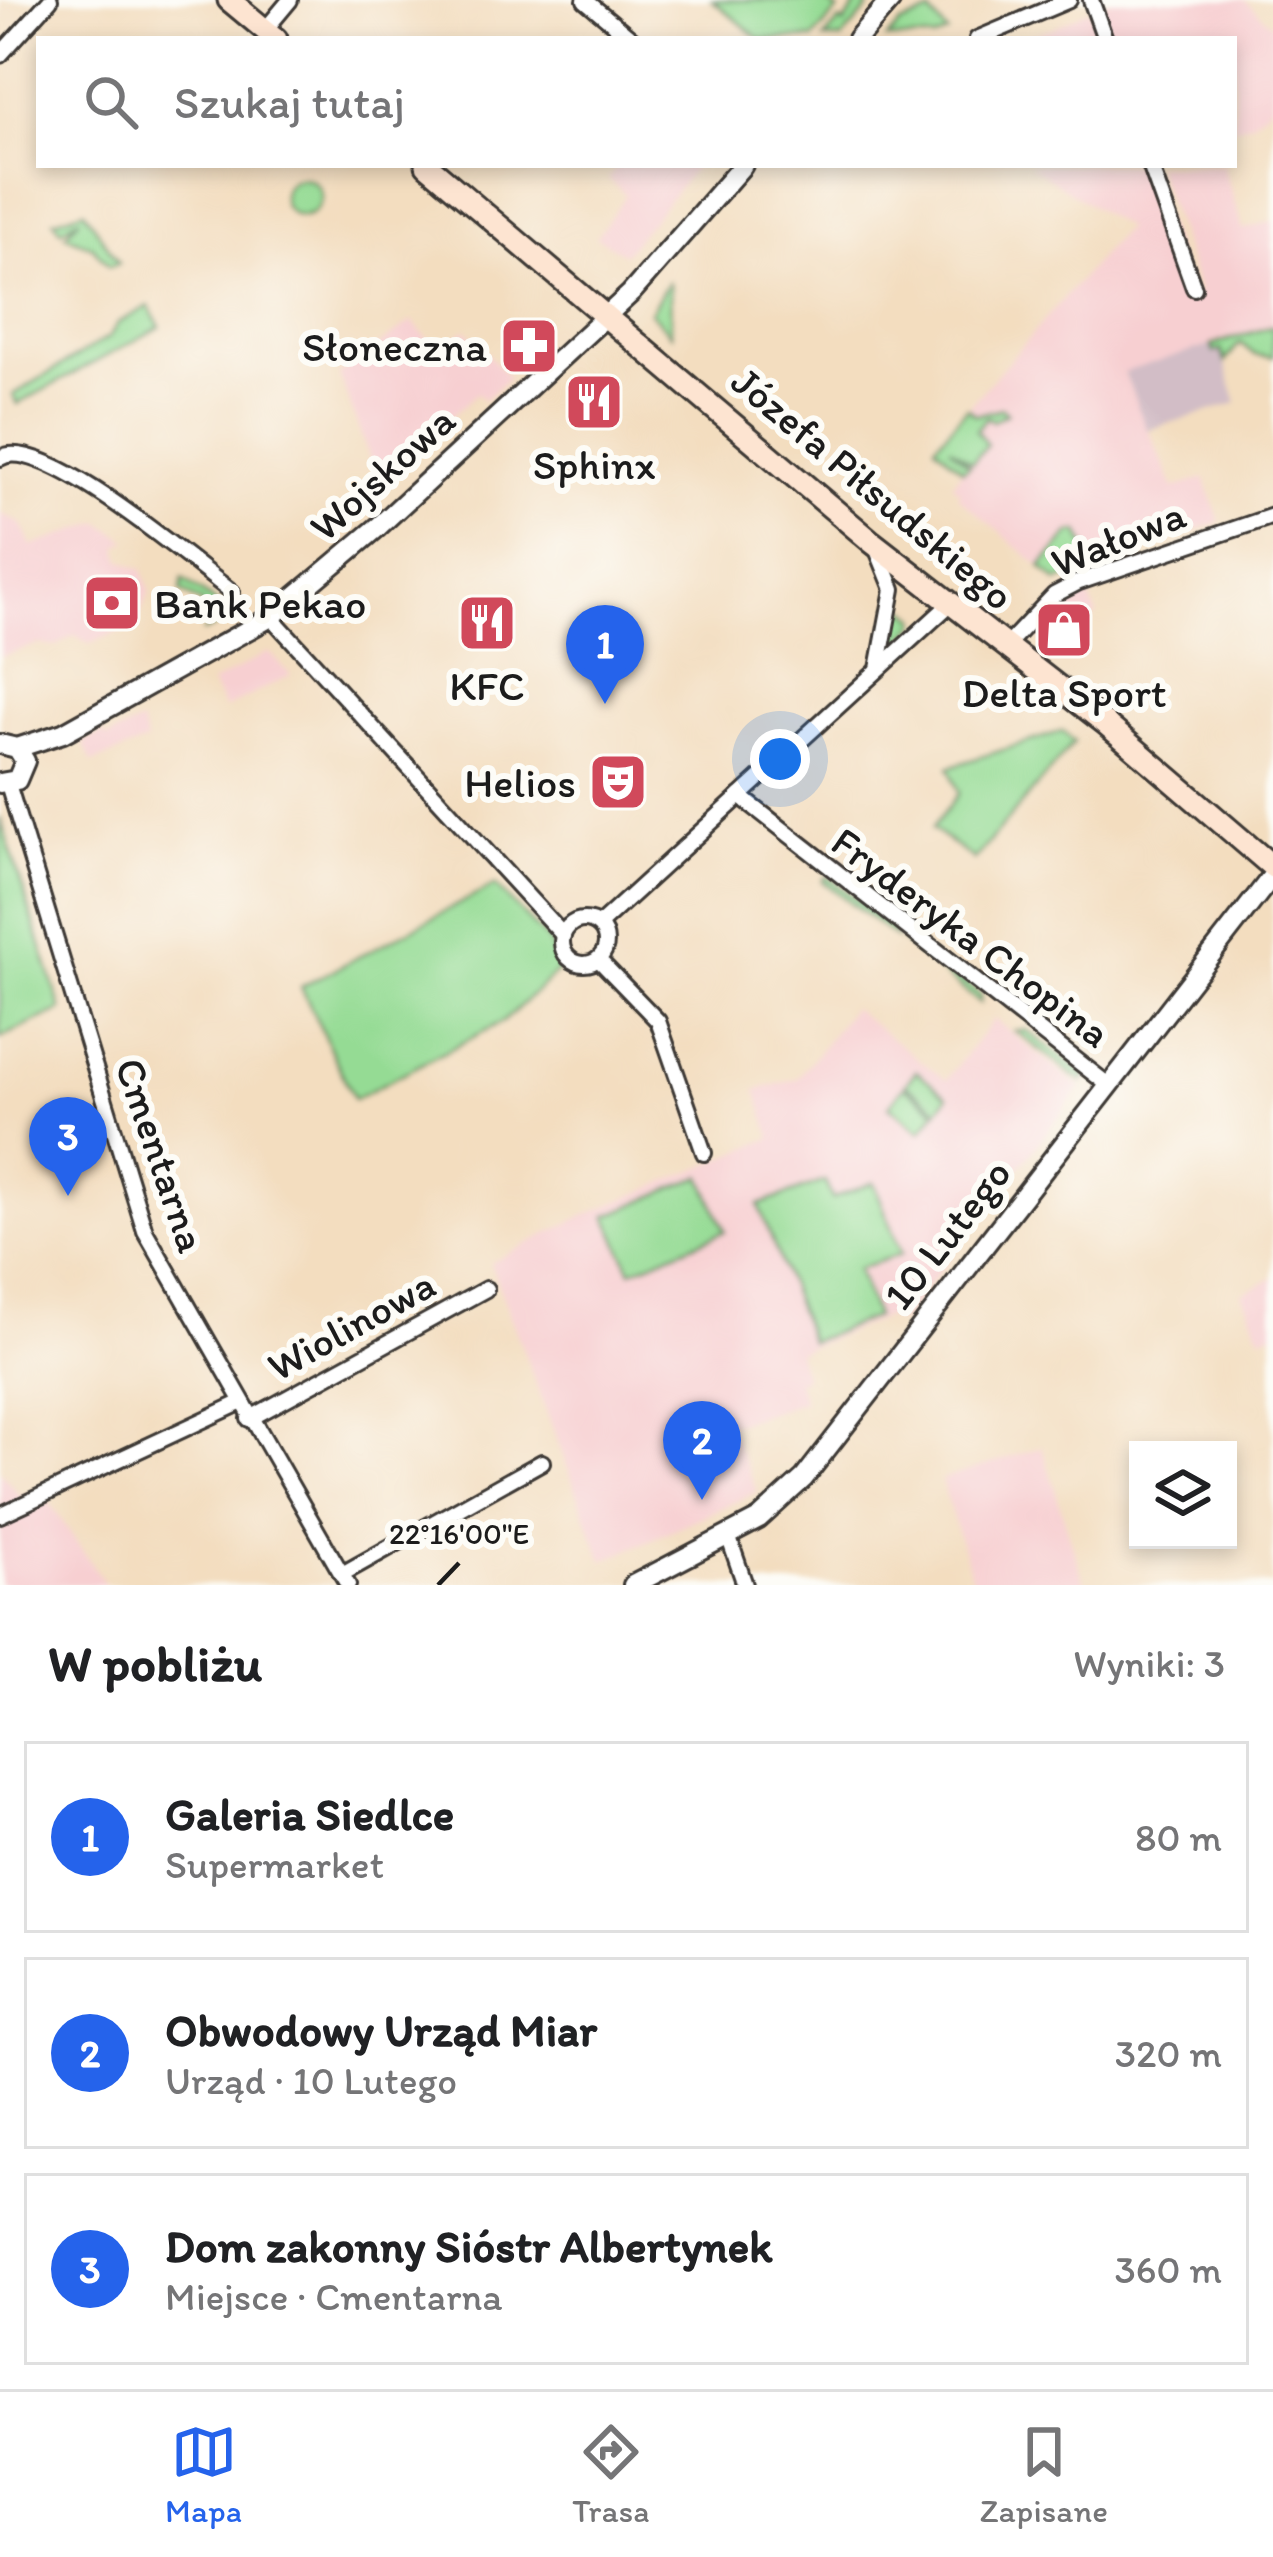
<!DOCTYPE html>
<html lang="pl">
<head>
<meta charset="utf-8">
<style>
	:root { --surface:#fff; --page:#f2f2f2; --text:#202124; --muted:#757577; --line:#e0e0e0; --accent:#2563eb }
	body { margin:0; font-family:Itim,sans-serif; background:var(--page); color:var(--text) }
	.controls { position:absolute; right:36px; bottom:36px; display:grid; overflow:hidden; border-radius:0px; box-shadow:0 6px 18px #0003 }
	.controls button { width:108px; height:108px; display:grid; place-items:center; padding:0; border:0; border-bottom:3px solid var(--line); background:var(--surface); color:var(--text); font:60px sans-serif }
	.you { position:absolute; left:780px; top:759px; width:42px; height:42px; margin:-30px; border:9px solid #fff; border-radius:50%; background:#1a73e8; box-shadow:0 0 0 18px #1a73e833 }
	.badge { display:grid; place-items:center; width:78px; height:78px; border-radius:50%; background:var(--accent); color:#fff; font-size:39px; font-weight:700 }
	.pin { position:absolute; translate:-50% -99px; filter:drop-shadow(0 3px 6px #0008) }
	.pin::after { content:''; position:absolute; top:63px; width:42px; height:36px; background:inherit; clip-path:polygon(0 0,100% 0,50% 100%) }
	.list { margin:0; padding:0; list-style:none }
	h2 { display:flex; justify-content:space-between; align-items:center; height:156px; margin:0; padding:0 48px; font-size:51px }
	h2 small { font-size:39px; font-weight:400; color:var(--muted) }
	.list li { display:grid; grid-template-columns:78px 1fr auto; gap:36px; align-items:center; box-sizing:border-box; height:192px; margin:0 24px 24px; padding:0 24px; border:3px solid var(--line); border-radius:0px }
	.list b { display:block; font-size:45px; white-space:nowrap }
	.list p { margin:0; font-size:39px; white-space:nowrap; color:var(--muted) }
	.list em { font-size:39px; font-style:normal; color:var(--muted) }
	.icon { flex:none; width:66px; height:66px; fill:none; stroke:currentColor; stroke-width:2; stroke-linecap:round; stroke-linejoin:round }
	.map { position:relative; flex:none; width:1273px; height:1585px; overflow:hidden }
	.search { position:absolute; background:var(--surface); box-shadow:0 6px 18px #0003; left:36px; right:36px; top:36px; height:132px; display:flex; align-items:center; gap:30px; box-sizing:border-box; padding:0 42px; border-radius:0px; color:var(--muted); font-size:45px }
	.sheet { height:804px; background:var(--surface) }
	nav { display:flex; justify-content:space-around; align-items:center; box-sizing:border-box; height:168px; border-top:3px solid var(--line); background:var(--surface); font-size:33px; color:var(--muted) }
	nav a { display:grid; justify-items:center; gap:6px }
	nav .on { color:var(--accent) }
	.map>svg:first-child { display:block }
	.built { fill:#f7cfd1 }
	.industrial { fill:#d2bdc6 }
	.green { fill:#95db94; stroke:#587c58; stroke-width:3 }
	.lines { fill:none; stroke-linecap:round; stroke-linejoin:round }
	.minor-casing { stroke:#3c3934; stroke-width:20 }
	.tertiary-casing { stroke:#3c3934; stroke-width:24 }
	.secondary-casing { stroke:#3c3934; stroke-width:27 }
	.minor { stroke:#fff; stroke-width:14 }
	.tertiary { stroke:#fff; stroke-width:18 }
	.secondary { stroke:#fde4d1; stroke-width:21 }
	.ticks { fill:none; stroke:#1c1c1c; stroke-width:4.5 }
	.labels { text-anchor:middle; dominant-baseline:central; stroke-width:12; stroke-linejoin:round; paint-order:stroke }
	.poi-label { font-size:42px; fill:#1c1c1c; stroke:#fdfcf7 }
	.street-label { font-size:42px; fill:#1c1c1c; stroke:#fdfcf7 }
	.ticks-label { font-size:30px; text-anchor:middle; fill:#1c1c1c; stroke:#fdfcf7; stroke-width:12; stroke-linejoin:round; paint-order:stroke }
</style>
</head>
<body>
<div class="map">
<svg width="1273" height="1585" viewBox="0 0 1273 1585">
	<rect width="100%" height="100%" fill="#fdfcf7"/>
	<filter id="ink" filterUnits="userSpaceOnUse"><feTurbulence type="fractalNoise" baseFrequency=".00833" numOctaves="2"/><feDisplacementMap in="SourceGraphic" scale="24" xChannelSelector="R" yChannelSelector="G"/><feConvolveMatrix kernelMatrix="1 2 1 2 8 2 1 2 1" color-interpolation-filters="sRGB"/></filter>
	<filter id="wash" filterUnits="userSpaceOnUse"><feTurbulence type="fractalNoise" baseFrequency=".004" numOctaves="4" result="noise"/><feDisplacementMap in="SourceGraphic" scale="48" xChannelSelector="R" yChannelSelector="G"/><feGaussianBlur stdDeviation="2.7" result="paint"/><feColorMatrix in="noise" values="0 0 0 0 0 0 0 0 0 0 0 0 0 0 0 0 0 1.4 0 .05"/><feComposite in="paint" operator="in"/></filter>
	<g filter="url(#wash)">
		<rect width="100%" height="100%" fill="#f3ddbf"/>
		<g class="built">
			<polygon points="1111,0 1244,0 1273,26 1273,103 1252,122 1234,128 1234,39 1109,39 1098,6"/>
			<polygon points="1090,9 1100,39 1017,39 1053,28"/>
			<polygon points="619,165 697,165 624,254 596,237 626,195 608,179"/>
			<polygon points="1029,165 1145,165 1190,290 1200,294 1155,165 1223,165 1243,229 1273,221 1273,326 1124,373 1174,488 1205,478 1220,522 1054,578 957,496 960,492 952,484 963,469 935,445 1125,228"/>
			<polygon points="412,321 438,350 466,329 509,378 484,400 477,393 387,476 369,457 339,375"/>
			<polygon points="0,513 22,524 32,546 101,522 128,541 118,546 122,560 142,569 150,592 135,625 89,644 75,635 55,647 39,644 0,657"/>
			<polygon points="1087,593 1097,614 1061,657 1032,632 1055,608"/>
			<polygon points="269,652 291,675 224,709 211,684"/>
			<polygon points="141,723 146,742 92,763 83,742 104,733 107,738"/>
			<polygon points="852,1008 946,1080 994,1019 1081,1088 900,1322 887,1317 797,1352 805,1378 797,1381 804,1401 729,1425 757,1492 603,1561 490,1263 581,1217 772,1138 756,1090 797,1079"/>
			<polygon points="1273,1278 1273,1333 1261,1336 1242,1293"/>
			<polygon points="1042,1447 1085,1585 974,1585 941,1480"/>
			<polygon points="0,1471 22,1498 41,1490 106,1585 0,1585"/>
		</g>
		<polygon class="industrial" points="1219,343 1237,403 1147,430 1124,372"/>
		<g class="green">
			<polygon points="712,0 825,0 838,11 813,39 760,39"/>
			<polygon points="860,0 866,0 868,9 842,39 824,39 840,21 844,24"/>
			<polygon points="930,13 948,33 935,39 887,39 901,24"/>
			<circle cx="302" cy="197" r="19"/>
			<polygon points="84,210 119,263 109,266 93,247 65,235 80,218 61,230 54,220"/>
			<polygon points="668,282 670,286 671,334 650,312"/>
			<polygon points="149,306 160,327 18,404 13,395 109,337 118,323"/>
			<polygon points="1273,326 1273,357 1255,355 1240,343 1225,362 1221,350 1214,352 1212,345"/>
			<polygon points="967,408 976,415 1002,408 1007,413 993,421 987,417 976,430 987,445 972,462 950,447 969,465 963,470 935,445"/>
			<polygon points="1079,532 1095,565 1058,582 1041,567 1071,533"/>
			<polygon points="183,579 229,612 230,620 202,632 208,628 202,604 181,591"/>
			<polygon points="898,603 917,617 917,624 896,646 891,644"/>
			<polygon points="1063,731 1074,742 974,860 932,829 959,793 949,767"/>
			<polygon points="0,818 62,1010 0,1038"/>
			<polygon points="827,876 893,927 896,938 823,881"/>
			<polygon points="495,885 550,943 559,970 504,1021 354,1099 301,987"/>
			<polygon points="905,944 914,944 981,995 980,1003"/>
			<polygon points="1026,1030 1087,1076 1082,1082 1015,1031"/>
			<polygon points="916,1071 948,1096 939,1109 905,1084"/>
			<polygon points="904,1086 937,1111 921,1131 889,1106"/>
			<polygon points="702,1176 725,1231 631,1271 607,1216"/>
			<polygon points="825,1181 832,1199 874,1182 901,1254 857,1269 875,1317 810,1342 759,1205"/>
		</g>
	</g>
	<g filter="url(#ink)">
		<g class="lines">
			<defs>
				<g id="minor">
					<polyline points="585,0 632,39"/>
					<polyline points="1091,0 1105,39"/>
					<polyline points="265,30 290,0"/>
					<polyline points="977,39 1069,0"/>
					<polyline points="0,55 50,0"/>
					<polyline points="1150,165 1194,288"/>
					<path d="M0,458C42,432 193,563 232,592"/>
					<polyline points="271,617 563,935"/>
					<polyline points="1005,647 1054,595 1079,582 1273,516"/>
					<polyline points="878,669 893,589 878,552"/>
					<polyline points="8,784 145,1231 348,1585"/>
					<polyline points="740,796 1107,1084"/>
					<circle cx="584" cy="942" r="22"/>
					<polyline points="599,925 949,605"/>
					<polyline points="599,960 658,1021 704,1153"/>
					<polyline points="249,1419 486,1289"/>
					<polyline points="0,1515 240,1403"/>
					<polyline points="729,1538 745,1585"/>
					<polyline points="342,1574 542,1462"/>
				</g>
				<g id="tertiary">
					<polyline points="857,39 891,0"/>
					<polyline points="0,744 17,748 25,761 17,780 0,783"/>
					<polyline points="17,748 63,733 271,617 378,527 631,293 743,165"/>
					<polyline points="633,1585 759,1519 804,1478 1273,875"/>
				</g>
				<g id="secondary">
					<polyline points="229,0 276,39"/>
					<polyline points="427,165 872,542 1105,723 1273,867"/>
				</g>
			</defs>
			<use href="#minor" class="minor-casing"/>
			<use href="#tertiary" class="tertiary-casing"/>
			<use href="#secondary" class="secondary-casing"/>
			<use href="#minor" class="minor"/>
			<use href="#tertiary" class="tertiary"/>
			<use href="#secondary" class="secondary"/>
		</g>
	</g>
	<path class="ticks" d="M438,1585L459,1563"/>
	<defs>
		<symbol id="pharmacy-square" viewBox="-11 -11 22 22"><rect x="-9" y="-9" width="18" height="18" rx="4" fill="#d1495b" stroke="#fdfcf7"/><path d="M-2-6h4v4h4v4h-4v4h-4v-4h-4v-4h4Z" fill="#fff"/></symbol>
		<symbol id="restaurant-square" viewBox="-11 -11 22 22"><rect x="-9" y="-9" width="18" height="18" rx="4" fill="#d1495b" stroke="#fdfcf7"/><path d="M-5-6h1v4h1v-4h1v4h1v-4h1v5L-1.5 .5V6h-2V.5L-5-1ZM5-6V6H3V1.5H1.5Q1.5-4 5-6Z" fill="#fff"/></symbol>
		<symbol id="bank-square" viewBox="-11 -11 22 22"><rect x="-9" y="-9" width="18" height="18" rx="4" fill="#d1495b" stroke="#fdfcf7"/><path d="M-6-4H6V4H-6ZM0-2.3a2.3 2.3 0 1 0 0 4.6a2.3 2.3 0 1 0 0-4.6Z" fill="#fff"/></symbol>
		<symbol id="shop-square" viewBox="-11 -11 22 22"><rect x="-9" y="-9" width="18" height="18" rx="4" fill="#d1495b" stroke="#fdfcf7"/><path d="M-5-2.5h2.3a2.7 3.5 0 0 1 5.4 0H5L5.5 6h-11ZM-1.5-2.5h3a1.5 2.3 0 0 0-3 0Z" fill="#fff"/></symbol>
		<symbol id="theatre-square" viewBox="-11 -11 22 22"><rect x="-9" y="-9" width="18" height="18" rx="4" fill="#d1495b" stroke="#fdfcf7"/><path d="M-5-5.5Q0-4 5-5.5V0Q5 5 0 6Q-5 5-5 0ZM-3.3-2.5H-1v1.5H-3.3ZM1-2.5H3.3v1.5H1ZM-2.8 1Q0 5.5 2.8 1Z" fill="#fff"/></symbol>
	</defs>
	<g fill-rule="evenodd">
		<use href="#pharmacy-square" x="496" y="313" width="66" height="66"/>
		<use href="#restaurant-square" x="561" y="369" width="66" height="66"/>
		<use href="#bank-square" x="79" y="570" width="66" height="66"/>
		<use href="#restaurant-square" x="454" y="590" width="66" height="66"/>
		<use href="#shop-square" x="1031" y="597" width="66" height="66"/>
		<use href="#theatre-square" x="585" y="749" width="66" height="66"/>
	</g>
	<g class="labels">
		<g class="poi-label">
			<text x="487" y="346" text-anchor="end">Słoneczna</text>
			<text x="594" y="464">Sphinx</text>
			<text x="154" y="603" text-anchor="start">Bank Pekao</text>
			<text x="487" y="685">KFC</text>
			<text x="1064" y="692">Delta Sport</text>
			<text x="576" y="782" text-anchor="end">Helios</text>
		</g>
		<g class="street-label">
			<text transform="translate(382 473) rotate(-42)">Wojskowa</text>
			<text transform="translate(873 488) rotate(40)">Józefa Piłsudskiego</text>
			<text transform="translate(1118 538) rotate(-22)">Wałowa</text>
			<text transform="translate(971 937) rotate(37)">Fryderyka Chopina</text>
			<text transform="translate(161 1155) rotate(71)">Cmentarna</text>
			<text transform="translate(947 1234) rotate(-52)">10 Lutego</text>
			<text transform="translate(351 1325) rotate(-29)">Wiolinowa</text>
		</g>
	</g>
	<g class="ticks-label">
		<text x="459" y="1544">22°16'00"E</text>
	</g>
</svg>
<div class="controls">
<button><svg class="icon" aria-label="layers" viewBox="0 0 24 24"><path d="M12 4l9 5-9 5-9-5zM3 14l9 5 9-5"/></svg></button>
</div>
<div class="you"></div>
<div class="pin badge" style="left:605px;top:704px">1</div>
<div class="pin badge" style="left:702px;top:1500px">2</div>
<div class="pin badge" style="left:68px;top:1196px">3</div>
<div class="search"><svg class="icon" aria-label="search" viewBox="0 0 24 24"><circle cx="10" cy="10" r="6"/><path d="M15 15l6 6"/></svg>Szukaj tutaj</div>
</div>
<section class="sheet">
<h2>W pobliżu<small>Wyniki: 3</small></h2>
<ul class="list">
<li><span class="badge">1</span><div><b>Galeria Siedlce</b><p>Supermarket</p></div><em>80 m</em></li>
<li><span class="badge">2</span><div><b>Obwodowy Urząd Miar</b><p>Urząd · 10 Lutego</p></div><em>320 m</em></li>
<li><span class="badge">3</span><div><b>Dom zakonny Sióstr Albertynek</b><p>Miejsce · Cmentarna</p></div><em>360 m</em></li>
</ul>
</section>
<nav>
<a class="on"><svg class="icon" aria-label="map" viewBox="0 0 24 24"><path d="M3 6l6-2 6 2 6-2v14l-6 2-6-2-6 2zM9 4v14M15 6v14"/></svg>Mapa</a>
<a><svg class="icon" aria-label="directions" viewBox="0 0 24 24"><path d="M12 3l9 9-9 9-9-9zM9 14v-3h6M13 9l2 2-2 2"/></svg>Trasa</a>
<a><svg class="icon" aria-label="saved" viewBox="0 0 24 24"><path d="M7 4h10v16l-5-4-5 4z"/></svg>Zapisane</a>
</nav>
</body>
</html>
